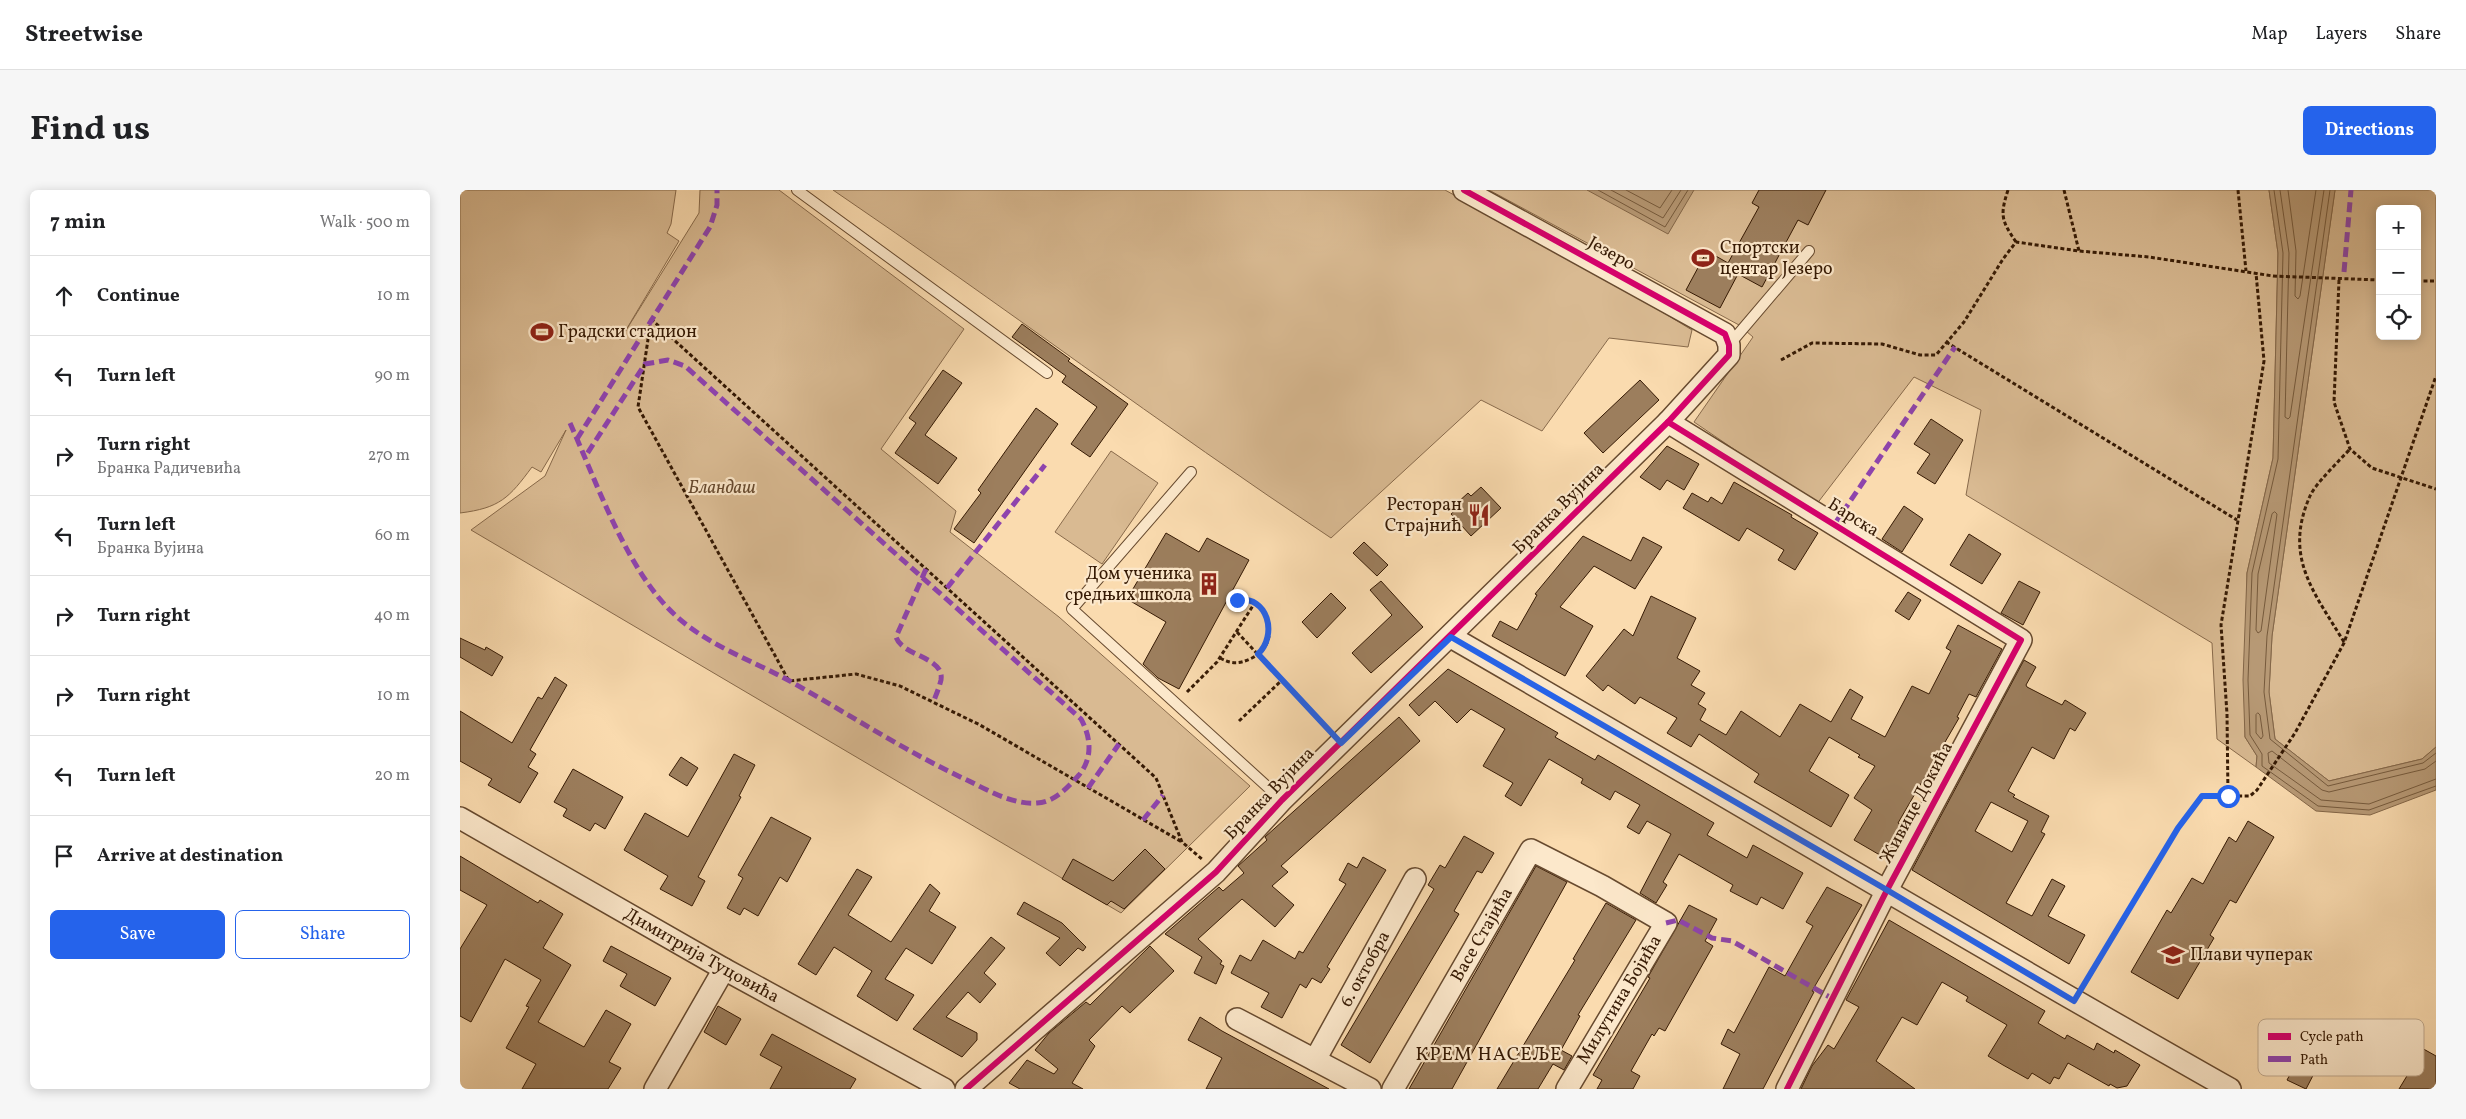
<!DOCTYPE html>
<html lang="en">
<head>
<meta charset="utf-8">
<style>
	:root { --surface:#fff; --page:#f6f6f6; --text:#202124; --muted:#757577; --line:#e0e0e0; --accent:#2563eb }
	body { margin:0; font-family:Vollkorn,serif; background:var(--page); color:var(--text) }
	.controls { position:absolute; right:15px; top:15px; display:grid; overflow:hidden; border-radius:8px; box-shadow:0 2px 12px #0003 }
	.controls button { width:45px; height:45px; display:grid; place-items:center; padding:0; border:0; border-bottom:1px solid var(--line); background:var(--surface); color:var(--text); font:25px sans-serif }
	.stop { position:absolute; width:15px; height:15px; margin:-11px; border:4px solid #2563eb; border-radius:50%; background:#fff }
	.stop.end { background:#2563eb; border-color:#fff; box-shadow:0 1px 5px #0008 }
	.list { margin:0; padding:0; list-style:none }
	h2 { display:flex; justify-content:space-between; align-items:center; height:65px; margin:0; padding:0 20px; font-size:21px }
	h2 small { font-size:16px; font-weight:400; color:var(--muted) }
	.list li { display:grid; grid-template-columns:32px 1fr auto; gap:15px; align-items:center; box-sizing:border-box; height:80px; padding:0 20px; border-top:1px solid var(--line) }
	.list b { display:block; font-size:19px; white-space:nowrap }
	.list p { margin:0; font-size:16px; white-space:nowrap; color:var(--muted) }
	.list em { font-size:16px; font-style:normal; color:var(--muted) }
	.actions { display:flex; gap:10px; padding:15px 20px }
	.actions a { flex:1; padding:11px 0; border:1px solid var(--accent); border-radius:8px; text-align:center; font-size:18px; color:var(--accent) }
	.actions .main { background:var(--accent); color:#fff }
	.icon { flex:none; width:28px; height:28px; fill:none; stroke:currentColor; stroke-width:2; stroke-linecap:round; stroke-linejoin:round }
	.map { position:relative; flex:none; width:1976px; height:899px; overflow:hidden; border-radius:8px }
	header { display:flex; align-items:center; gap:30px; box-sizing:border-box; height:70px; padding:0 25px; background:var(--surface); border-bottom:1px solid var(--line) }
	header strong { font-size:24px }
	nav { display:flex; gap:28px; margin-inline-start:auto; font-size:18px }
	.intro { display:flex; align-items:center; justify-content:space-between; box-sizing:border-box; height:120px; padding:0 30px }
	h1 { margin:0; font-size:35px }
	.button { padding:12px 22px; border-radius:8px; background:var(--accent); color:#fff; font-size:18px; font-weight:700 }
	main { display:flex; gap:30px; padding:0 30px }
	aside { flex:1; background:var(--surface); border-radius:8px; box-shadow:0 2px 12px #0003 }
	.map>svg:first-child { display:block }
	.green { fill:#d9ba92; stroke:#886a4b; fill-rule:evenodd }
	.water { fill:#b79975; stroke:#836648 }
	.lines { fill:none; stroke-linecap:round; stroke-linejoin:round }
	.shore { stroke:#765a3c; stroke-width:1 }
	.building { fill:#9c7e5d; stroke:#361a04; fill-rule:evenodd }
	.service-casing { stroke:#674a2f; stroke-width:12 }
	.minor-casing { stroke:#674a2f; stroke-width:24 }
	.path { stroke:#361a04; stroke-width:3; stroke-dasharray:4 2.5; stroke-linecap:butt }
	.service { stroke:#fce8cb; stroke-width:10 }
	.minor { stroke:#fce8cb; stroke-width:21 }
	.quiet { stroke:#8e44ad; stroke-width:5; stroke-dasharray:10 5; stroke-linecap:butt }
	.cycleway-casing { stroke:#fce8cb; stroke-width:9 }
	.cycleway { stroke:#d6006c; stroke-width:6 }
	.route { stroke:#2563eb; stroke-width:6 }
	.labels { text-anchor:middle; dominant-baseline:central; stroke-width:4.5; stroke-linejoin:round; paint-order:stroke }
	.poi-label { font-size:18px; fill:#361a04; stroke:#fce8cb; text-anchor:start }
	.street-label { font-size:18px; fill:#361a04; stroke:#fce8cb }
	.park-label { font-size:18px; font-style:italic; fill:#674a2f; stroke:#fce8cb }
	.neighbourhood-label { font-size:19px; letter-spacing:1px; fill:#361a04; stroke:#fce8cb }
	.key { fill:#fce8cb; stroke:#c1aa8f; stroke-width:1 }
	.key-label { font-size:14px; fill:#361a04 }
</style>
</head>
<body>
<header>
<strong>Streetwise</strong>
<nav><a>Map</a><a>Layers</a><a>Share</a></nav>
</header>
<div class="intro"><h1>Find us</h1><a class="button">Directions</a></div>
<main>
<aside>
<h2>7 min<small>Walk · 500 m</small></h2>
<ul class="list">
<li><svg class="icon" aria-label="ahead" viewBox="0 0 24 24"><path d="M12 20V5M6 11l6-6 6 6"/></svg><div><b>Continue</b></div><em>10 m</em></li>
<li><svg class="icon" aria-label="left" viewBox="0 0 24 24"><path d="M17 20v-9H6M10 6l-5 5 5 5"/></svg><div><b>Turn left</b></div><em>90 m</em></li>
<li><svg class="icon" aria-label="right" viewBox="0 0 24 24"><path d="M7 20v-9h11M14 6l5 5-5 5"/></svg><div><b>Turn right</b><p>Бранка Радичевића</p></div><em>270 m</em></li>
<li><svg class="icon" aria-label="left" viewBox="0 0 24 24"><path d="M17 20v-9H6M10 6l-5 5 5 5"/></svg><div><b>Turn left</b><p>Бранка Вујина</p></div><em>60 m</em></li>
<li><svg class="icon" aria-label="right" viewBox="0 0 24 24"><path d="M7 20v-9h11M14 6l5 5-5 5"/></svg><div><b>Turn right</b></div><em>40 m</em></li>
<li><svg class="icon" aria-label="right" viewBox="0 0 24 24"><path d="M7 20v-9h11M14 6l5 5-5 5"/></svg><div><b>Turn right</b></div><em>10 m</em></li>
<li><svg class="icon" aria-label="left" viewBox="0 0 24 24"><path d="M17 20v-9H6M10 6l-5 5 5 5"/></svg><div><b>Turn left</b></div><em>20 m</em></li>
<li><svg class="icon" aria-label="arrive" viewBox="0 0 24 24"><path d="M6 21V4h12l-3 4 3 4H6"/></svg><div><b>Arrive at destination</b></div></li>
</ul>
<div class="actions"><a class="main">Save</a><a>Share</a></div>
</aside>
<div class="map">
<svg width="1976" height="899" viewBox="0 0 1976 899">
	<rect width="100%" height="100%" fill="#fadbaf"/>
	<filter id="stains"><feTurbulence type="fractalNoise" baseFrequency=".004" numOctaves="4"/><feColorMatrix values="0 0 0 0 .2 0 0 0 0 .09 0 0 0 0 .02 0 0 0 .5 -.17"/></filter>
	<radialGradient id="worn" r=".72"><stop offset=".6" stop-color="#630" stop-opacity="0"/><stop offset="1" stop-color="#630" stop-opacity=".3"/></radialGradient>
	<g class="green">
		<path d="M0,0H216L211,34L207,43L219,51L160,150L239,23L240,0H319L504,139L421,259L496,321L490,342L599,427L790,596L661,723L11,340L85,286L106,240L81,282L72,277C49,308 40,318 0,323Z"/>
		<path d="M373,0H985L1171,103L1232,140L1228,157L1149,148L1082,241L1021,210L871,348C702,236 541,114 373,0Z"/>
		<polygon points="1029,0 1809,0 1818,63 1813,268 1787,383 1785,547 1797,566 1796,577 1757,549 1752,453 1506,305 1521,220 1454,187 1356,315 1234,232 1293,147 1279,135"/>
		<path d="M1875,0H1976V557L1962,569L1869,591L1815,549L1809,502L1812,446ZM1920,19H1957V146H1920Z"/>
		<polygon points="651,261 698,293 642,374 595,342"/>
	</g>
	<g class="water">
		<polygon points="1127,0 1234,0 1208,44"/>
		<polygon points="1809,0 1875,0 1812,446 1809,502 1815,549 1869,591 1962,569 1976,557 1976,600 1910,625 1856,621 1796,577 1797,566 1785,547 1783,490 1787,383 1813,268 1818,63"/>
	</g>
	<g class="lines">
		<g class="shore">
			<polyline points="1138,0 1205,37 1228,0"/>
			<polyline points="1151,0 1203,28 1221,0"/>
			<polyline points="1166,0 1200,18 1212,0"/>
			<polyline points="1814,0 1823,63 1818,269 1792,383 1788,490 1790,545 1802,564 1802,576 1858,616 1909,620 1976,596"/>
			<polyline points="1820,0 1829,63 1825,227 1828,229 1830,227 1864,0"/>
			<polyline points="1828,0 1836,61 1835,106 1838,109 1840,106 1856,0"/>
			<polyline points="1870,0 1807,446 1804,502 1810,549 1868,596 1963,573 1976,563"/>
			<polygon points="1815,322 1817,324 1801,441 1798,443 1796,440 1798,384 1812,324"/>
			<polygon points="1798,523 1800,525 1803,546 1801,549 1796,543 1796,525"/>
			<polyline points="1976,571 1965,579 1869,602 1862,600 1812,561 1808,563 1809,573 1861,610 1909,614 1976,589"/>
		</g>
	</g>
	<g class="building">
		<polygon points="1299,0 1366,0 1348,35 1338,30 1302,97 1278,84 1260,118 1226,100 1247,61 1268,73 1299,17 1292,13"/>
		<polygon points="562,134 610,169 608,171 668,214 630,267 611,254 637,217 602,192 606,186 552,147"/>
		<polygon points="483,180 502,193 465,245 497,268 478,294 435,263 456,233 449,228"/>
		<polygon points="1180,190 1199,210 1143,263 1124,243"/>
		<polygon points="576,218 598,234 514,353 494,339 521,303 518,300"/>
		<polygon points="1471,229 1503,250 1475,294 1457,283 1470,264 1454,254"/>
		<polygon points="1207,256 1239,274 1224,300 1207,290 1200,300 1180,287"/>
		<polygon points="1274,292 1332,325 1331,327 1358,343 1335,380 1318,370 1324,360 1287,338 1279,351 1223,318 1232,303 1248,312 1251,307 1262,314"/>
		<polygon points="1021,297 1041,318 1011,346 991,324 1000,316 997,313 1008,303 1011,306"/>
		<polygon points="1444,316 1463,329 1442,362 1422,349"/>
		<polygon points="706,343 739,362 747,348 789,370 719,499 698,488 683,474 706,432 667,409"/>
		<polygon points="1509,344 1541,364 1522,394 1490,375"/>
		<polygon points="1123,346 1171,371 1183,347 1202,357 1175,399 1134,376 1100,417 1133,436 1105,486 1032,446 1040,431 1057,440 1077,405 1075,404"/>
		<polygon points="904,352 928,375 917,386 893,363"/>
		<polygon points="921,391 963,437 911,483 892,463 932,425 910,400"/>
		<polygon points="1559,391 1580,402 1563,435 1541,423"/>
		<polygon points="1448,402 1461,410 1449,430 1435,421"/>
		<polygon points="871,403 886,418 857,448 842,432"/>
		<polygon points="1191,406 1236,428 1217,468 1240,481 1231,495 1245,503 1238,514 1246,519 1240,530 1266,545 1281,521 1320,547 1340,514 1371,532 1390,499 1403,507 1391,529 1425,547 1452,496 1469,504 1491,461 1486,458 1498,435 1542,459 1516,507 1509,504 1497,527 1499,528 1438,633 1446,638 1430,667 1426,665 1425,668 1394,650 1412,620 1394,608 1415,576 1398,567 1400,565 1369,547 1349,581 1389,605 1371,637 1294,592 1299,584 1239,544 1231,557 1207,543 1217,528 1180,507 1175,514 1148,495 1143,501 1126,486 1164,439 1173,446"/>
		<polygon points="0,448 25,460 26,457 43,467 32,486 0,467"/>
		<path d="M1564,470L1576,477L1566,495L1567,497L1602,515L1605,510L1626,523L1615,541L1610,538L1594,569L1572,557L1548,601L1555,605L1553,607L1589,626L1581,642L1585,644L1546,713L1572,726L1592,689L1605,696L1588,726L1625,745L1609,774L1452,680ZM1531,612L1568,631L1552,662L1515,641Z"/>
		<polygon points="988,479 1098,543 1095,547 1135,570 1138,565 1254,633 1247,645 1287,668 1293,655 1343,683 1323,719 1301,707 1297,715 1270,701 1273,695 1219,664 1203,692 1207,695 1196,713 1180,703 1211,644 1187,631 1179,644 1167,637 1180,615 1155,601 1150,610 1121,593 1123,589 1089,569 1061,616 1045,606 1053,593 1023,576 1045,539 1011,519 997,533 975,511 959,526 949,515"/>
		<polygon points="95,487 107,495 70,560 76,564 68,577 78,583 60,613 28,595 32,589 0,571 0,521 52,553 78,507 82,509"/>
		<polygon points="939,527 960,551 821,676 828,682 812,696 834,715 815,737 782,709 738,749 762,771 760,774 764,776 756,794 734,783 742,767 705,744 759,697 763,701 784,683 778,676 807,650 805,647"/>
		<polygon points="274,564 295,575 279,606 281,607 238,687 245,691 232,716 200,699 208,686 164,660 185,623 228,647"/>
		<polygon points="221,567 238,578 227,596 209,585"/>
		<polygon points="113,579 163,607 145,639 135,633 130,641 103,626 107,619 94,612"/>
		<polygon points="311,627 351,648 327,692 320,687 298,726 284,718 280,725 267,718 283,688 278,685"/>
		<polygon points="1788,631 1814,647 1776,713 1770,710 1750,745 1754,748 1718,809 1671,782 1707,720 1711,723 1732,688 1743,694 1769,647 1776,652"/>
		<polygon points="1004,646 1034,663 1022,683 1017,681 994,721 999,724 910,873 881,855 974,699 968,695 980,675 985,678"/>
		<polygon points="685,659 705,679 664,719 651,711 647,715 602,689 613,669 653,691"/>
		<polygon points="0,666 78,713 80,710 103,724 83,758 111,775 78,832 124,857 146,820 171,834 149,872 161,878 148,899 62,899 76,874 46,858 69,817 66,816 81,790 45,769 11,832 0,826 0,759 27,715 0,700"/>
		<polygon points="903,667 926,680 867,777 870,779 861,793 852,788 846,798 840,794 822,828 801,817 809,803 771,783 780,765 791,771 803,750 835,769 839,761 843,763 886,694 879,690 888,673 897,678"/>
		<polygon points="1076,676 1107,692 992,899 949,899"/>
		<polygon points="397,679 412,687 388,725 431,752 470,694 480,703 469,721 496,737 472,774 446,758 425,789 454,805 437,831 397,806 412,781 374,757 356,785 338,774"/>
		<polygon points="1367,697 1402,715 1352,801 1354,802 1303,899 1263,899 1280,864 1261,854 1268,839 1274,843 1309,777 1325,786 1353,736 1346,732"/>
		<polygon points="564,712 602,733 626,757 623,761 618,758 600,776 586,763 600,748 557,724"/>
		<polygon points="1146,713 1176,730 1118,825 1120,826 1101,860 1112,866 1104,880 1093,874 1078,899 1037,899 1115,770 1113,769"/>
		<polygon points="1229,715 1257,729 1245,751 1253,756 1205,841 1199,838 1194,846 1192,844 1171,881 1180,886 1173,899 1137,899 1142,890 1133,885 1190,788 1188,787"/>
		<polygon points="1429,730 1585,821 1578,833 1605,849 1607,845 1634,860 1637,853 1654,863 1655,860 1680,875 1667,896 1657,898 1650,894 1649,896 1608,873 1599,889 1594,887 1590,894 1572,883 1568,889 1543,875 1528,866 1547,835 1506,811 1508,807 1482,792 1457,835 1442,827 1416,871 1455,899 1341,899 1352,876 1368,855 1374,859 1399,817 1386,810"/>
		<polygon points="531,747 545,758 524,783 536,794 520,813 508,802 486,827 517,843 517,850 502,867 453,839"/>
		<polygon points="151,756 211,788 195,816 160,796 167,784 143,771"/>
		<polygon points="690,756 714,781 670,823 662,816 629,850 635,856 612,893 623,899 560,899 549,893 567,870 594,884 598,879 575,860 589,843 626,812 630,815"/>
		<polygon points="258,816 281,829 266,855 244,842"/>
		<polygon points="740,827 762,841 869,899 746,899 762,868 728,850"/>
		<polygon points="312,844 396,889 390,899 310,899 322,877 300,865"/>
		<polygon points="1951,852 1976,866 1976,899 1939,899 1956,871 1944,864"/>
		<polygon points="1844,859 1862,868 1846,899 1827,890"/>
	</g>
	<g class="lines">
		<defs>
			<g id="service">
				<polyline points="337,0 587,183"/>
				<polyline points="1269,155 1349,61"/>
				<polyline points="731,282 612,419 822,610"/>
			</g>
			<g id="minor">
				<polyline points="1208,232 1561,450 1427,700 1327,899"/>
				<path d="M991,447C1251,597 1508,751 1770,899"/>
				<path id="s1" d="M0,628L264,779L484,899"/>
				<polyline points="777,829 910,899"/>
				<path id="s2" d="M855,870L955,689"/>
				<polyline points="195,899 264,779"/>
				<polyline points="506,899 756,682 822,610 1208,232 1269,165 1269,155 1265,144 1004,0"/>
				<path id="s3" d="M933,899L1071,660L1142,696L1206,733L1107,899"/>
			</g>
		</defs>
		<use href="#service" class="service-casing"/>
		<use href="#minor" class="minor-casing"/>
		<g class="path">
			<path d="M1548,0C1540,25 1541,30 1556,52"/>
			<polyline points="1604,0 1619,61"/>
			<polyline points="1778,0 1786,81"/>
			<polyline points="1879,90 1874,212 1890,259 1912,278 1976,299"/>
			<polyline points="1957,91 1976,91"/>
			<polyline points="191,129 178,217 329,491 396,484 440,496 520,535 722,652"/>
			<polyline points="191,129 696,588 722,652 743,670"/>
			<polyline points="1486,152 1777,330"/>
			<polyline points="1321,170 1352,153 1422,154 1460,165 1476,165 1504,132 1543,69 1556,52 1619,61 1689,67 1813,86 1920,90"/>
			<polyline points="777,442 868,540"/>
			<path d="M1884,452C1854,402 1823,367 1850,306C1855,294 1880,270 1890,259"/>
			<path d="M760,468C771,474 779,474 790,469C831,451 799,391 767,414"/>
			<polyline points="727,502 757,472 794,414"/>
			<polyline points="779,531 822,490"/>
			<polyline points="1768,606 1767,524 1761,435 1804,171 1796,83"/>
			<polyline points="1624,796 1718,638 1742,606 1790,606 1797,600 1835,543 1884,453 1976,186"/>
		</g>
		<use href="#service" class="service"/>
		<use href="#minor" class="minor"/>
		<g class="quiet">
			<polyline points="1884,82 1891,0"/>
			<path d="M110,233C137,293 166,379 214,424C245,454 291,470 328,490C389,524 446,562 509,591C529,601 554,615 577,613C595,612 608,597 619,585C633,568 631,547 621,529L225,176L208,170L185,174L125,267"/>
			<polyline points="117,249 250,37 257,15 257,0"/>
			<polyline points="1374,335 1495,157"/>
			<path d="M466,379L436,447C442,466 485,467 481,490C479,498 476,505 473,513"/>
			<polyline points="487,398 585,275"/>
			<polyline points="628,598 659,554"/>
			<polyline points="683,630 703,605"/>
			<polyline points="1206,733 1218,730 1252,748 1272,751 1373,809"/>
		</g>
		<defs>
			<g id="cycleway">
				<polyline points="1208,232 1561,450 1427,700 1327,899"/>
				<polyline points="506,899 756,682 822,610 1208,232 1269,165 1269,155 1265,144 1004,0"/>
			</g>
		</defs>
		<use href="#cycleway" class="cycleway-casing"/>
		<use href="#cycleway" class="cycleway"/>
	</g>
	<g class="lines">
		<path class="route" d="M777,410C808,405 818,445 798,464L881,553L991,447L1427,700L1614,811L1718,638L1742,606H1768"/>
	</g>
	<defs>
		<symbol id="stadium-bare" viewBox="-9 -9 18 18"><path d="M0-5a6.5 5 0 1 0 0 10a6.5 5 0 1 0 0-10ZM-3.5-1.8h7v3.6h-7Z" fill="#8f2418" stroke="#fce8cb" stroke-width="2.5" paint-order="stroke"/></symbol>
		<symbol id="restaurant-bare" viewBox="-9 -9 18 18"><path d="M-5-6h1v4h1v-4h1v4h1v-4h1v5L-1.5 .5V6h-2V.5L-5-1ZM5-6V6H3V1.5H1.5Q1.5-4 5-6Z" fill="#8f2418" stroke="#fce8cb" stroke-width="2.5" paint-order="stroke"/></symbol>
		<symbol id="building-bare" viewBox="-9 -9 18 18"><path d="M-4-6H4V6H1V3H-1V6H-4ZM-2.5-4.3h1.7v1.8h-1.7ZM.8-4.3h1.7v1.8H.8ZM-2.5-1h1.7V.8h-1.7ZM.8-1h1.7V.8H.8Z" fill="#8f2418" stroke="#fce8cb" stroke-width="2.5" paint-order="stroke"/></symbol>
		<symbol id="school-bare" viewBox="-9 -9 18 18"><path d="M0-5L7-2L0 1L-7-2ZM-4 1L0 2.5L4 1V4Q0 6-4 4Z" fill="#8f2418" stroke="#fce8cb" stroke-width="2.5" paint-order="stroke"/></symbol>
	</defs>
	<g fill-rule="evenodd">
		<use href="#stadium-bare" x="1227" y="52" width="32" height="32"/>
		<use href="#stadium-bare" x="66" y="126" width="32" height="32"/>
		<use href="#restaurant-bare" x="1003" y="309" width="32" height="32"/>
		<use href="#building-bare" x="733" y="378" width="32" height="32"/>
		<use href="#school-bare" x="1697" y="749" width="32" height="32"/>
	</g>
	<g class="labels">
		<g class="poi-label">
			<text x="1260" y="58">Спортски<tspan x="1260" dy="21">центар Језеро</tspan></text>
			<text x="98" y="142">Градски стадион</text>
			<text x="1002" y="315" text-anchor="end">Ресторан<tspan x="1002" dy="21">Страјнић</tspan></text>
			<text x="732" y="384" text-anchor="end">Дом ученика<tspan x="732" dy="21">средњих школа</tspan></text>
			<text x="1730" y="765">Плави чуперак</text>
		</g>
		<g class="street-label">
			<text transform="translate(1151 64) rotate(29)">Језеро</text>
			<text transform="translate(1099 319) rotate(-45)">Бранка Вујина</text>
			<text transform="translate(1393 328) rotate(32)">Барска</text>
			<text transform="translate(810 604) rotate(-46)">Бранка Вујина</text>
			<text transform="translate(1457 613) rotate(-62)">Живице Докића</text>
			<text stroke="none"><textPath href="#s3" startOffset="178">Васе Стајића</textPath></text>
			<text stroke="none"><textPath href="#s1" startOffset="278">Димитрија Туцовића</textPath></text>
			<text stroke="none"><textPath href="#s2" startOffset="104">6. октобра</textPath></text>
			<text transform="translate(1160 810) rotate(-59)">Милутина Бојића</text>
		</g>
		<g class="park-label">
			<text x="262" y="298">Бландаш</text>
		</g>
		<g class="neighbourhood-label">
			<text x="1029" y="865">КРЕМ НАСЕЉЕ</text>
		</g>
	</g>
	<rect x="1798" y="829" width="166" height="57" rx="8" class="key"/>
	<rect x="1808" y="843" width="23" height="7" fill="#d6006c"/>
	<rect x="1808" y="866" width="23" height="6" fill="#8e44ad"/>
	<g class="key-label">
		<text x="1840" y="851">Cycle path</text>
		<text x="1840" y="874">Path</text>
	</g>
	<rect width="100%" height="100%" filter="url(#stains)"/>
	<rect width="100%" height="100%" fill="url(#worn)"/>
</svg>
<div class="controls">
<button>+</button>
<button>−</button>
<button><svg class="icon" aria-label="locate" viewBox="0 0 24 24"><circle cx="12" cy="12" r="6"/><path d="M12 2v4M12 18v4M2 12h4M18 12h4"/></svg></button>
</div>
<div class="stop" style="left:1768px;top:606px"></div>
<div class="stop end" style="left:777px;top:410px"></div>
</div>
</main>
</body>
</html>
